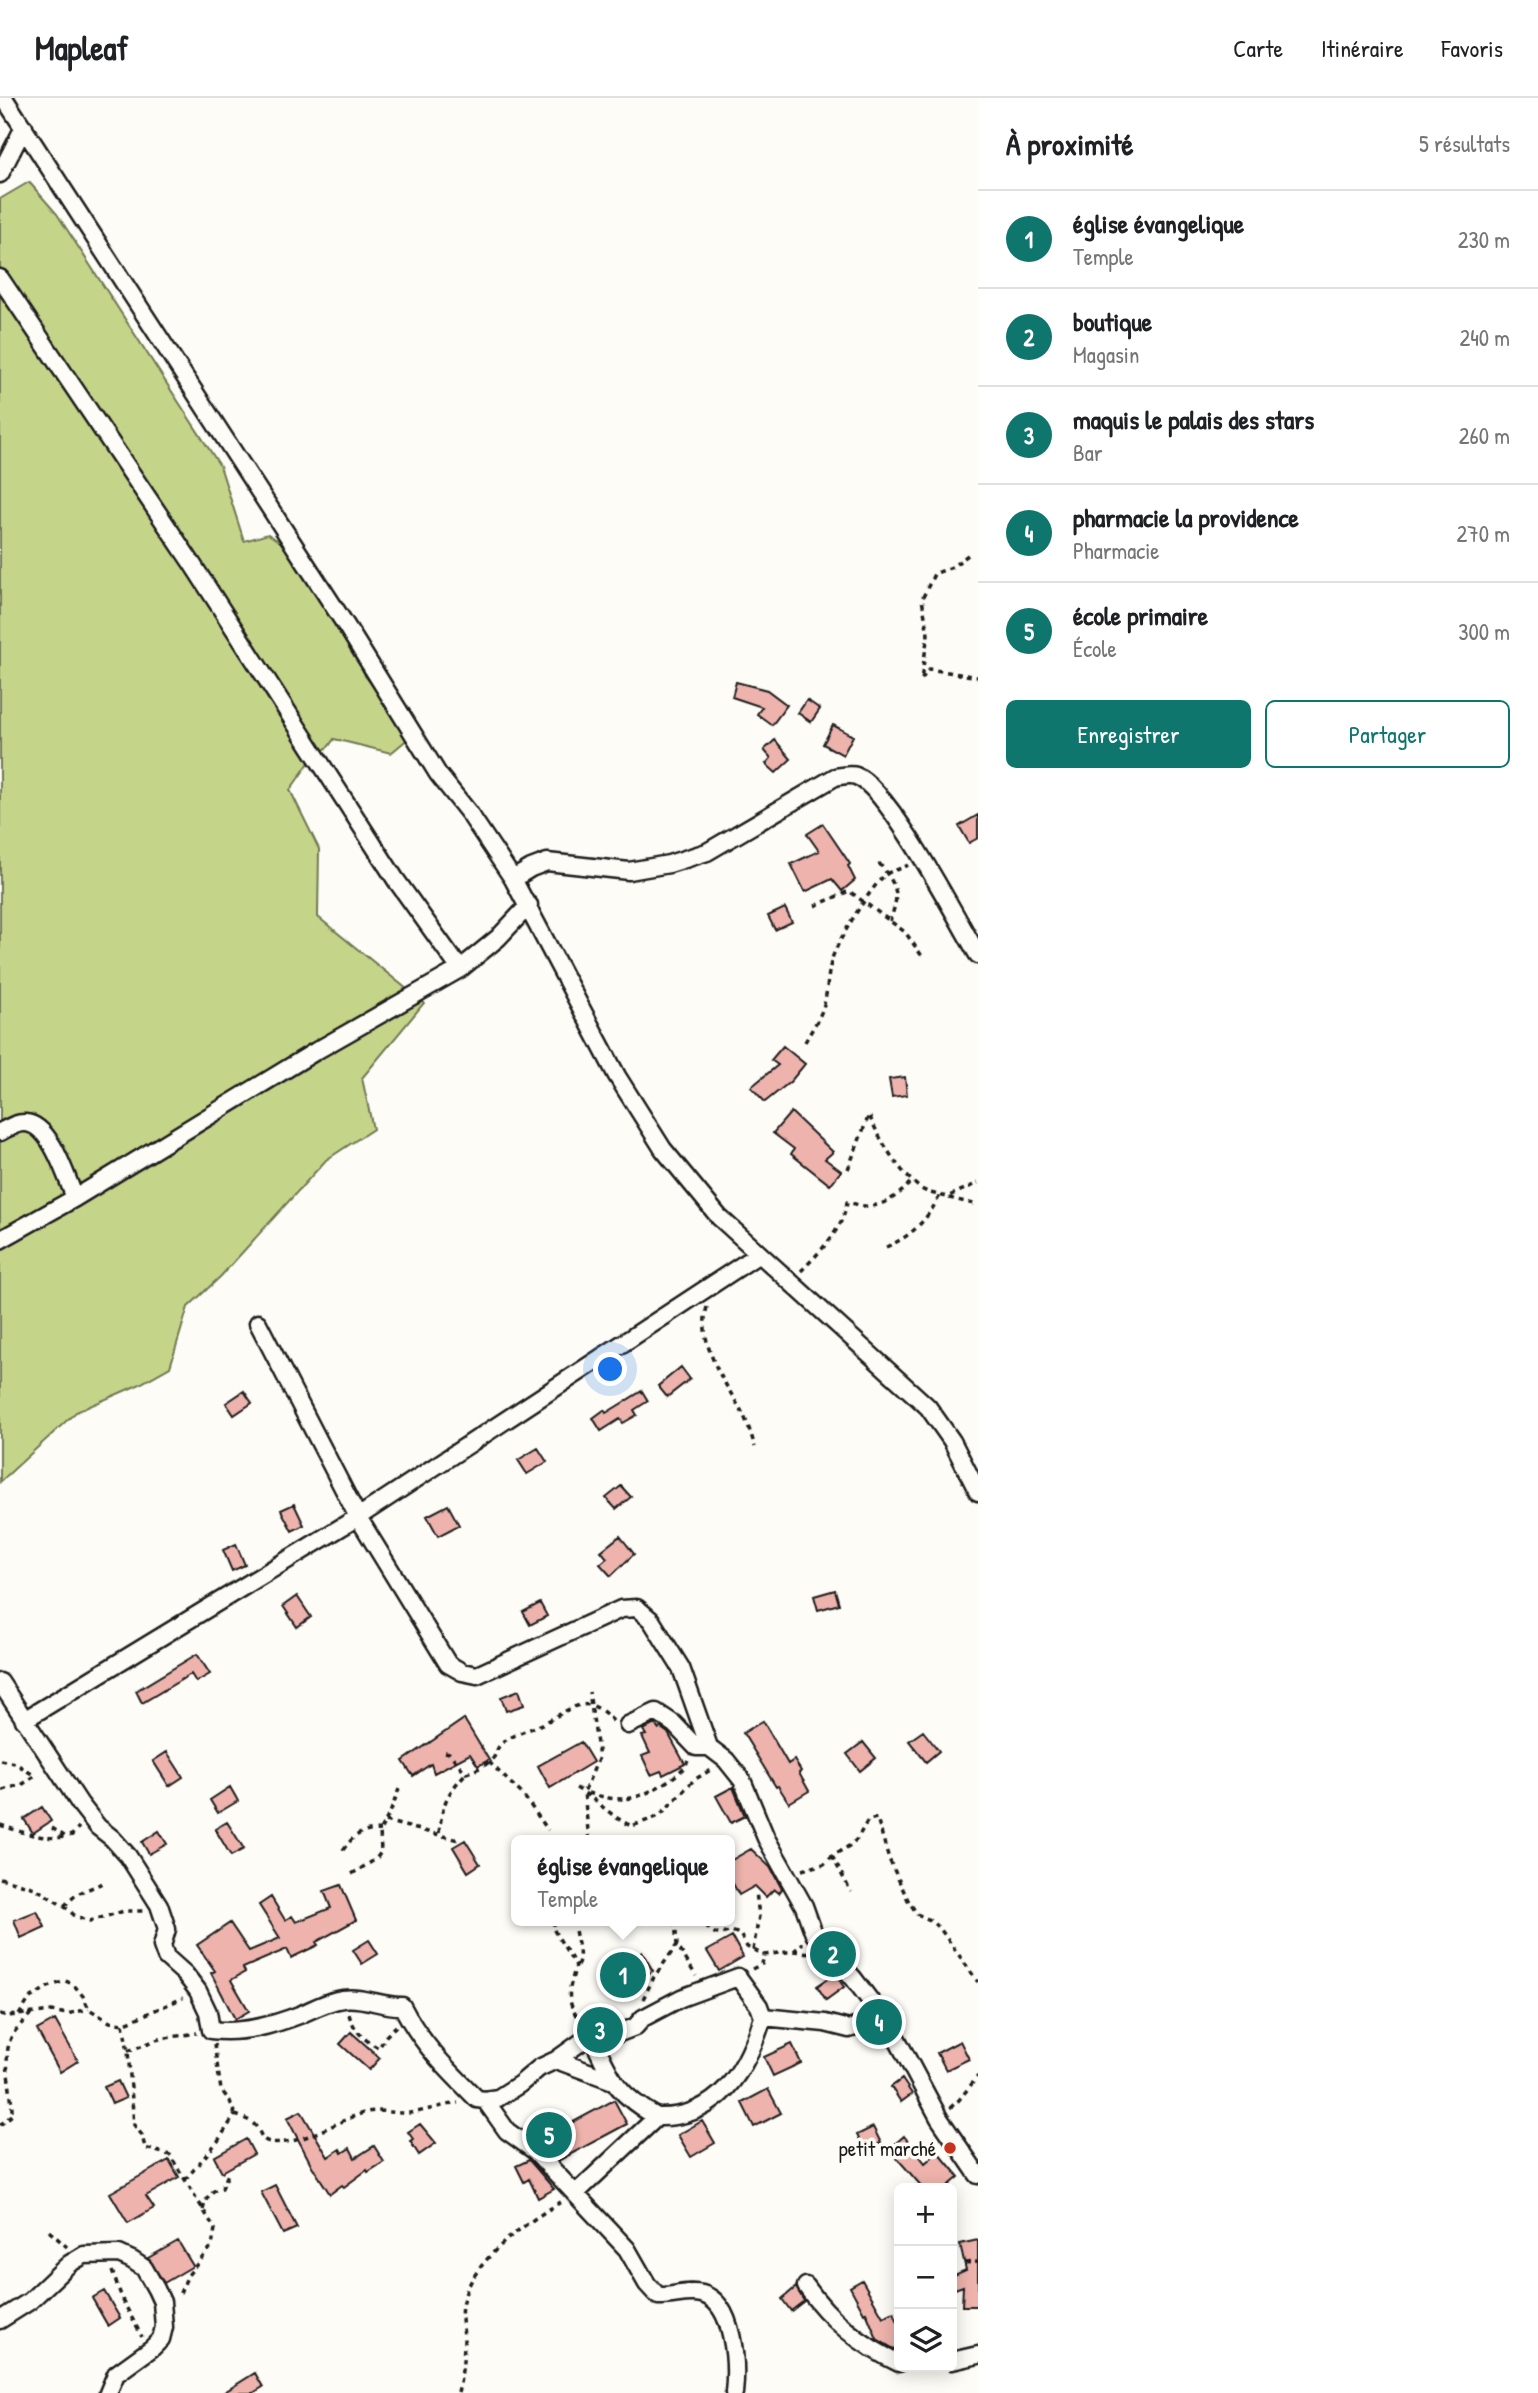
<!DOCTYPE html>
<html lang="fr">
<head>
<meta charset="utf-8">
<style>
	:root { --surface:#fff; --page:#f2f2f2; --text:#202124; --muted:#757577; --line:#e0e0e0; --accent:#0f766e }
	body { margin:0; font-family:"Patrick Hand",sans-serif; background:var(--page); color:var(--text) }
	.controls { position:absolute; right:21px; bottom:21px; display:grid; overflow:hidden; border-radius:10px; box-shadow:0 4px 18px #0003 }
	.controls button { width:63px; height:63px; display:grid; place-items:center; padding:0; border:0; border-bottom:2px solid var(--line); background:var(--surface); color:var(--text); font:35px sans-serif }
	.you { position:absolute; left:611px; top:1272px; width:24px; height:24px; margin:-18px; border:5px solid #fff; border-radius:50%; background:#1a73e8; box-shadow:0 0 0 10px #1a73e833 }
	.badge { display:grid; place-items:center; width:46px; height:46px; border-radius:50%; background:var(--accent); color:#fff; font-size:23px; font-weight:700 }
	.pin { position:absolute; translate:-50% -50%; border:4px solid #fff; box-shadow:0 2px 7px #0006 }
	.popup { position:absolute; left:511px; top:1737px; width:224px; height:91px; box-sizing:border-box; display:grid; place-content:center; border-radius:10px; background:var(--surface); filter:drop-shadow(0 2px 5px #0005); font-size:23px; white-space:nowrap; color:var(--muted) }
	.popup b { font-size:26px; color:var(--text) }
	.popup::after { content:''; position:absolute; left:50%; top:100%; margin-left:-14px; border:14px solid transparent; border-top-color:var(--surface) }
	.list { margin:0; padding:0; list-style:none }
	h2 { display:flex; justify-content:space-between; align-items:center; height:91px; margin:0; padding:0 28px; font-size:30px }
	h2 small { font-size:23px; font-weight:400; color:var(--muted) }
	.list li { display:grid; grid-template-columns:46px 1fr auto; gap:21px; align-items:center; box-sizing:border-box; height:98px; padding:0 28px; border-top:2px solid var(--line) }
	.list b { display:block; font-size:26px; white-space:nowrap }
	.list p { margin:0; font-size:23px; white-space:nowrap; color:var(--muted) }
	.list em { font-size:23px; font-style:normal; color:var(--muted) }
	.actions { display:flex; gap:14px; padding:21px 28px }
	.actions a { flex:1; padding:16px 0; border:2px solid var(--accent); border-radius:10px; text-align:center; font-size:24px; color:var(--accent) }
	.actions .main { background:var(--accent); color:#fff }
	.icon { flex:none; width:38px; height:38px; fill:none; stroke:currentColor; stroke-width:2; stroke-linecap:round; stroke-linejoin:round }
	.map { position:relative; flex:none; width:978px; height:2295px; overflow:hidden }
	header { display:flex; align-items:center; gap:42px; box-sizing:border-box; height:98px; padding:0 35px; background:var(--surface); border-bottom:2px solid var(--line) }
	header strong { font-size:33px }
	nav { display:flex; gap:38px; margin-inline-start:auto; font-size:24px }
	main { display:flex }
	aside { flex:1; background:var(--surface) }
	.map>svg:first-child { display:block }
	.green { fill:#c4d58a; stroke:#707853; stroke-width:2 }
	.building { fill:#eeb3ac; stroke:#1c1c1c; stroke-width:2 }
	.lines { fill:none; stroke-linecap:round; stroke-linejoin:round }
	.street-casing { stroke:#1c1c1c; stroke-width:21 }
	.path { stroke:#1c1c1c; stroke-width:3.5; stroke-dasharray:5 5; stroke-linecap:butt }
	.street { stroke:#fdfcf7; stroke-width:16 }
	.poi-dot { fill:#c8321e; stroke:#fdfcf7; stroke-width:2.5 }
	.labels { text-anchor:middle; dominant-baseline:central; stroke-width:7; stroke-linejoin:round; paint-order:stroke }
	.poi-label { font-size:21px; fill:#1c1c1c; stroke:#fdfcf7; text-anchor:end }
</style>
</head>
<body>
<header>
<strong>Mapleaf</strong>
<nav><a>Carte</a><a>Itinéraire</a><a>Favoris</a></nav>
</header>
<main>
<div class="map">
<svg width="978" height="2295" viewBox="0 0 978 2295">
	<rect width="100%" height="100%" fill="#fdfcf7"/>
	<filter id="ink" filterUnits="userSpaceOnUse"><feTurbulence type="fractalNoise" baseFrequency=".0143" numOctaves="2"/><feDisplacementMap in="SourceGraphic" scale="14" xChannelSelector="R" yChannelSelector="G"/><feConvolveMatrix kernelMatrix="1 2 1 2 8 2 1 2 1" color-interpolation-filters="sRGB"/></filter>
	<g filter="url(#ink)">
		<path class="green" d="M29 84 57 116 220 368 244 443 268 436 294 453 351 541 365 578 393 612 410 639 391 655 334 641 329 648 311 662 290 692 319 751 318 819 424 905 362 980 373 1031 326 1062 221 1178 188 1209 170 1269 138 1287 76 1314 0 1384V101Z"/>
		<path class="building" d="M736 584 767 592 787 607 772 627 757 616 762 609 732 599Z
			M807 602 820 611 811 624 798 615Z
			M833 627 853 638 843 657 823 646Z
			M775 642 791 661 776 675 766 666 771 660 764 652Z
			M978 717V740L969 745 959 728Z
			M823 726 850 766 848 768 855 782 842 793 832 781 805 794 791 766 819 753 807 736Z
			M785 810 792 824 775 832 768 818Z
			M783 948 805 966 791 983 765 1004 751 989 778 967 771 962Z
			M905 979 907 997 892 999 889 981Z
			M791 1014 833 1054 825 1061 841 1073 830 1087 791 1056 794 1051 773 1035Z
			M681 1269 690 1281 667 1299 658 1288Z
			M244 1293 252 1305 234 1317 226 1305Z
			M642 1293 648 1303 634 1312 637 1317 623 1325 620 1321 601 1333 593 1320 604 1312 606 1315Z
			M538 1350 547 1364 527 1376 518 1362Z
			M621 1388 631 1399 616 1411 606 1400Z
			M294 1406 304 1427 292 1433 281 1412Z
			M448 1407 459 1427 438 1438 427 1418Z
			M620 1438 634 1456 611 1478 600 1466 607 1460 601 1453Z
			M236 1446 245 1467 232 1473 223 1452Z
			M835 1492 839 1506 818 1512 814 1498Z
			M297 1498 311 1519 297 1529 283 1508Z
			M540 1505 547 1518 530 1527 523 1514Z
			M197 1556 210 1576 196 1584 191 1576 142 1605 136 1593Z
			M519 1592 524 1607 506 1613 501 1599Z
			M464 1621 489 1662 478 1668 470 1656 434 1675 431 1666 413 1678 403 1663Z
			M763 1623 788 1666 794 1662 801 1673 799 1675 809 1693 789 1705 778 1688 776 1689 743 1635Z
			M655 1626 658 1631 661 1630 668 1635 685 1666 663 1677 661 1673 651 1677 642 1658 650 1655 642 1638 646 1637 643 1632Z
			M923 1633 939 1653 926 1664 909 1643Z
			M581 1644 593 1664 550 1690 538 1668Z
			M863 1644 876 1660 860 1673 847 1656Z
			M167 1654 183 1679 169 1688 153 1663Z
			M230 1689 238 1703 218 1715 210 1702Z
			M733 1689 745 1718 731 1725 716 1698Z
			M42 1709 51 1723 33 1735 24 1721Z
			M227 1724 244 1751 231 1758 215 1731Z
			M159 1733 167 1746 149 1756 142 1744Z
			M465 1742 480 1766 468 1774 453 1749Z
			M751 1751 770 1769 782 1791 779 1795 774 1791 766 1799 755 1788 739 1797 730 1780V1763Z
			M341 1787 356 1822 316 1844 318 1847 291 1860 287 1851 243 1870 245 1874 231 1882 249 1913 235 1921 211 1875 215 1873 197 1847 230 1825 249 1853 280 1840 259 1807 271 1799 285 1822 292 1818 296 1824 331 1810 324 1793Z
			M37 1813 45 1829 21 1840 14 1822Z
			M732 1839 743 1859 719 1873 707 1853Z
			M369 1842 378 1856 362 1866 353 1852Z
			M642 1854 653 1873 639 1881 628 1862Z
			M835 1876 844 1889 826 1902 817 1888Z
			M55 1922 78 1963 60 1974 37 1932Z
			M351 1934 380 1960 369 1972 340 1946Z
			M960 1943 969 1961 946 1972 937 1955Z
			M792 1946 801 1965 773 1978 764 1959Z
			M902 1981 912 1996 901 2004 891 1989Z
			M118 1983 126 2000 112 2006 104 1989Z
			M768 1991 781 2015 754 2029 742 2005Z
			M614 2002 627 2026 558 2063 549 2052 552 2050 549 2037Z
			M301 2013 328 2059 340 2051 342 2055 350 2050 355 2060 374 2048 384 2064 368 2074 367 2072 344 2089 342 2087 330 2096 312 2068 287 2020Z
			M702 2023 715 2045 691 2059 678 2037Z
			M420 2026 436 2045 419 2057 410 2043 413 2041 408 2034Z
			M873 2029 881 2045 865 2053 857 2037Z
			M904 2038 925 2065 938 2054 959 2079 946 2090H923L889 2051Z
			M246 2041 254 2056 222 2074 214 2059Z
			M169 2062 179 2079 146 2098 154 2110 128 2125 110 2095Z
			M529 2062 554 2091 538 2100 529 2081 524 2084 516 2068Z
			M275 2087 297 2130 283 2136 261 2094Z
			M978 2142V2208H962L963 2188 955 2191 952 2178 966 2172 960 2146Z
			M178 2143 193 2168 164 2185 148 2160Z
			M862 2182 883 2219 894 2214 899 2227V2249L894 2251 877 2241 866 2214 864 2215 850 2189Z
			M796 2189 804 2203 791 2213 782 2201Z
			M104 2193 120 2220 108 2228 92 2200Z
			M255 2275 263 2289 253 2295H223Z"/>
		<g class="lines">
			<g class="street-casing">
				<path id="street" d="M4 0 347 529 438 676 469 715 513 781 531 770 547 764 629 773 669 766 707 754 835 679C841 678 851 676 856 678 888 689 958 823 978 857
					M0 76 24 29
					M0 180 191 464 396 782 460 871
					M513 781 617 978 663 1051 719 1119 928 1309 952 1343 978 1394
					M0 1034C8 1030 17 1024 26 1025 51 1027 66 1079 75 1100
					M0 1142 75 1100 316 953 460 871 498 840 529 807
					M258 1225 358 1419 448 1566 462 1574 477 1577 621 1511 637 1510 651 1522 681 1570 709 1649 726 1662 742 1682 766 1740 804 1808 814 1836 854 1881 891 1930 939 2020 978 2077
					M0 1584 80 1706 98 1729 112 1740 128 1758 159 1807 167 1831 162 1848 166 1859 185 1876 198 1893 208 1914 211 1932C243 1936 273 1927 302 1916 315 1910 328 1903 343 1901 363 1898 383 1909 402 1908 422 1947 447 1971 477 2001L485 2002 498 2000 520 1986 539 1970 556 1962 591 1937H614L635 1929 643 1920 681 1900 738 1879 759 1908 763 1919C747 1972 718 2021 657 2019
					M24 1622 358 1419 759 1156
					M628 1627 656 1614 674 1626 696 1649H709
					M763 1919 825 1925 849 1931 864 1926 878 1914
					M556 1962 613 1983
					M485 2002 507 2033 535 2053 627 2151 647 2186 658 2198C673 2199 687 2192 702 2196 735 2205 737 2268 734 2295
					M576 2095 657 2019C614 1995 611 1979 591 1937
					M806 2188C829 2221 862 2248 899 2265
					M0 2222 30 2203 69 2166 84 2157 119 2156 132 2162 144 2170 156 2191 162 2204 164 2229 161 2241 152 2250 116 2276 108 2295
					M952 2263 978 2257"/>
			</g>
			<path class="path" d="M968 457 952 469 934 476 922 501 928 536 921 582 929 571 978 579
				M879 765C898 790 900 794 890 823
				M815 808 849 793 905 834 922 858
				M805 944C811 933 819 921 823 910 828 894 827 877 832 861 836 845 871 789 884 778 890 772 900 772 908 767
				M848 1071 869 1017C880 1042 898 1073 920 1090 927 1095 939 1097 947 1099L978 1085
				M949 1100 978 1107
				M886 1149C911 1139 928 1121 940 1097
				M801 1173C819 1155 844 1130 847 1104 853 1105 862 1109 869 1108 885 1108 904 1094 912 1082
				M707 1209C697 1245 723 1282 741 1312 747 1323 751 1336 755 1349
				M445 1654 449 1655 466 1675C476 1672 487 1668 494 1659 497 1654 497 1649 502 1645 514 1636 529 1632 542 1626 571 1612 585 1592 613 1623
				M0 1662 15 1665 35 1678 23 1686 0 1693
				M489 1664 523 1697 548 1732
				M576 1690C597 1701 610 1719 632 1728L659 1718 694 1682 712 1671
				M588 1695C620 1704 634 1704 663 1686 674 1679 682 1674 688 1663
				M385 1723 459 1742
				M0 1727C23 1734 41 1742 66 1739
				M52 1730 66 1739 72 1737 79 1729
				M439 1735C443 1705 445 1698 466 1675
				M589 1742 584 1694 599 1659 589 1594
				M343 1752C355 1736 360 1733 380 1732
				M832 1758 851 1794
				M802 1772 824 1766 832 1758 849 1748 857 1741 868 1722 877 1720 889 1761 908 1802 917 1816 930 1822 941 1832 978 1884
				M352 1776 376 1761 381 1754 380 1732 390 1715 399 1691
				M0 1780 35 1790 68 1811 75 1818 90 1823 124 1813H146
				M64 1808 77 1796 105 1784
				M555 1823 552 1829 576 1868C568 1894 565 1902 581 1925
				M575 1823C573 1839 584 1852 577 1868
				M675 1823 677 1847 696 1878
				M698 1823 703 1824C713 1836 716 1839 731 1833L740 1836 747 1849 764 1857
				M753 1852 759 1818 756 1794
				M794 1853 810 1855
				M752 1871 762 1866 764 1857 794 1853 803 1845
				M643 1901 654 1879 677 1847
				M0 1916 8 1918 52 1913 67 1916 89 1911
				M349 1916C353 1932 365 1943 379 1950L386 1938 396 1928
				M19 1917 30 1900 48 1889 65 1883 73 1886 83 1898 89 1911 110 1924 123 1926 183 1900
				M123 1926 128 1953 134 2027 142 2037 145 2050 170 2057 215 2131 212 2148 188 2177 178 2199
				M214 1946 221 1992 230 2003 235 2017
				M128 1953 159 1941 197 1935
				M950 2010 959 2002 978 1978
				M235 2017C242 2019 253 2023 257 2030 262 2037 261 2043 271 2044 300 2049 339 2021 367 2014 381 2011 396 2016 410 2015 426 2013 442 2007 458 2005
				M0 2027 12 2017C13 1992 0 1957 13 1936 18 1928 26 1922 31 1915
				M185 2082 218 2043 235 2017
				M203 2112C206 2100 210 2092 222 2090L228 2076
				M49 2133 67 2149
				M965 2165 978 2164
				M112 2173 123 2203 142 2239
				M458 2295C462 2278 464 2258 464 2241 464 2230 460 2218 462 2208 470 2163 524 2126 561 2104"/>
			<use href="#street" class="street"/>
		</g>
	</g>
	<circle class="poi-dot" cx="950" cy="2050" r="7"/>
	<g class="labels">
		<g class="poi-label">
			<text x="936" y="2050">petit marché</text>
		</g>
	</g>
</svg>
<div class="controls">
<button>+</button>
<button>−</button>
<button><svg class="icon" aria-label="layers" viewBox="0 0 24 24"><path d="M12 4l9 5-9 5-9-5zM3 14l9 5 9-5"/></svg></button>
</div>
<div class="you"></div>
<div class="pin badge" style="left:623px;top:1877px">1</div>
<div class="popup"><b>église évangelique</b>Temple</div>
<div class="pin badge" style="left:833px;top:1856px">2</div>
<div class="pin badge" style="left:600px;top:1932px">3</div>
<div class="pin badge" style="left:879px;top:1924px">4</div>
<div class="pin badge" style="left:549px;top:2037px">5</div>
</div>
<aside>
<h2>À proximité<small>5 résultats</small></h2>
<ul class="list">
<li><span class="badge">1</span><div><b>église évangelique</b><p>Temple</p></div><em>230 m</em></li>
<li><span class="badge">2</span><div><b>boutique</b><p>Magasin</p></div><em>240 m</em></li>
<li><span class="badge">3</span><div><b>maquis le palais des stars</b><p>Bar</p></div><em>260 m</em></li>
<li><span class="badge">4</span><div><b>pharmacie la providence</b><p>Pharmacie</p></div><em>270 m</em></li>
<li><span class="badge">5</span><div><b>école primaire</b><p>École</p></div><em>300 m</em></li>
</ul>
<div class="actions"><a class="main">Enregistrer</a><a>Partager</a></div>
</aside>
</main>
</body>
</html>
